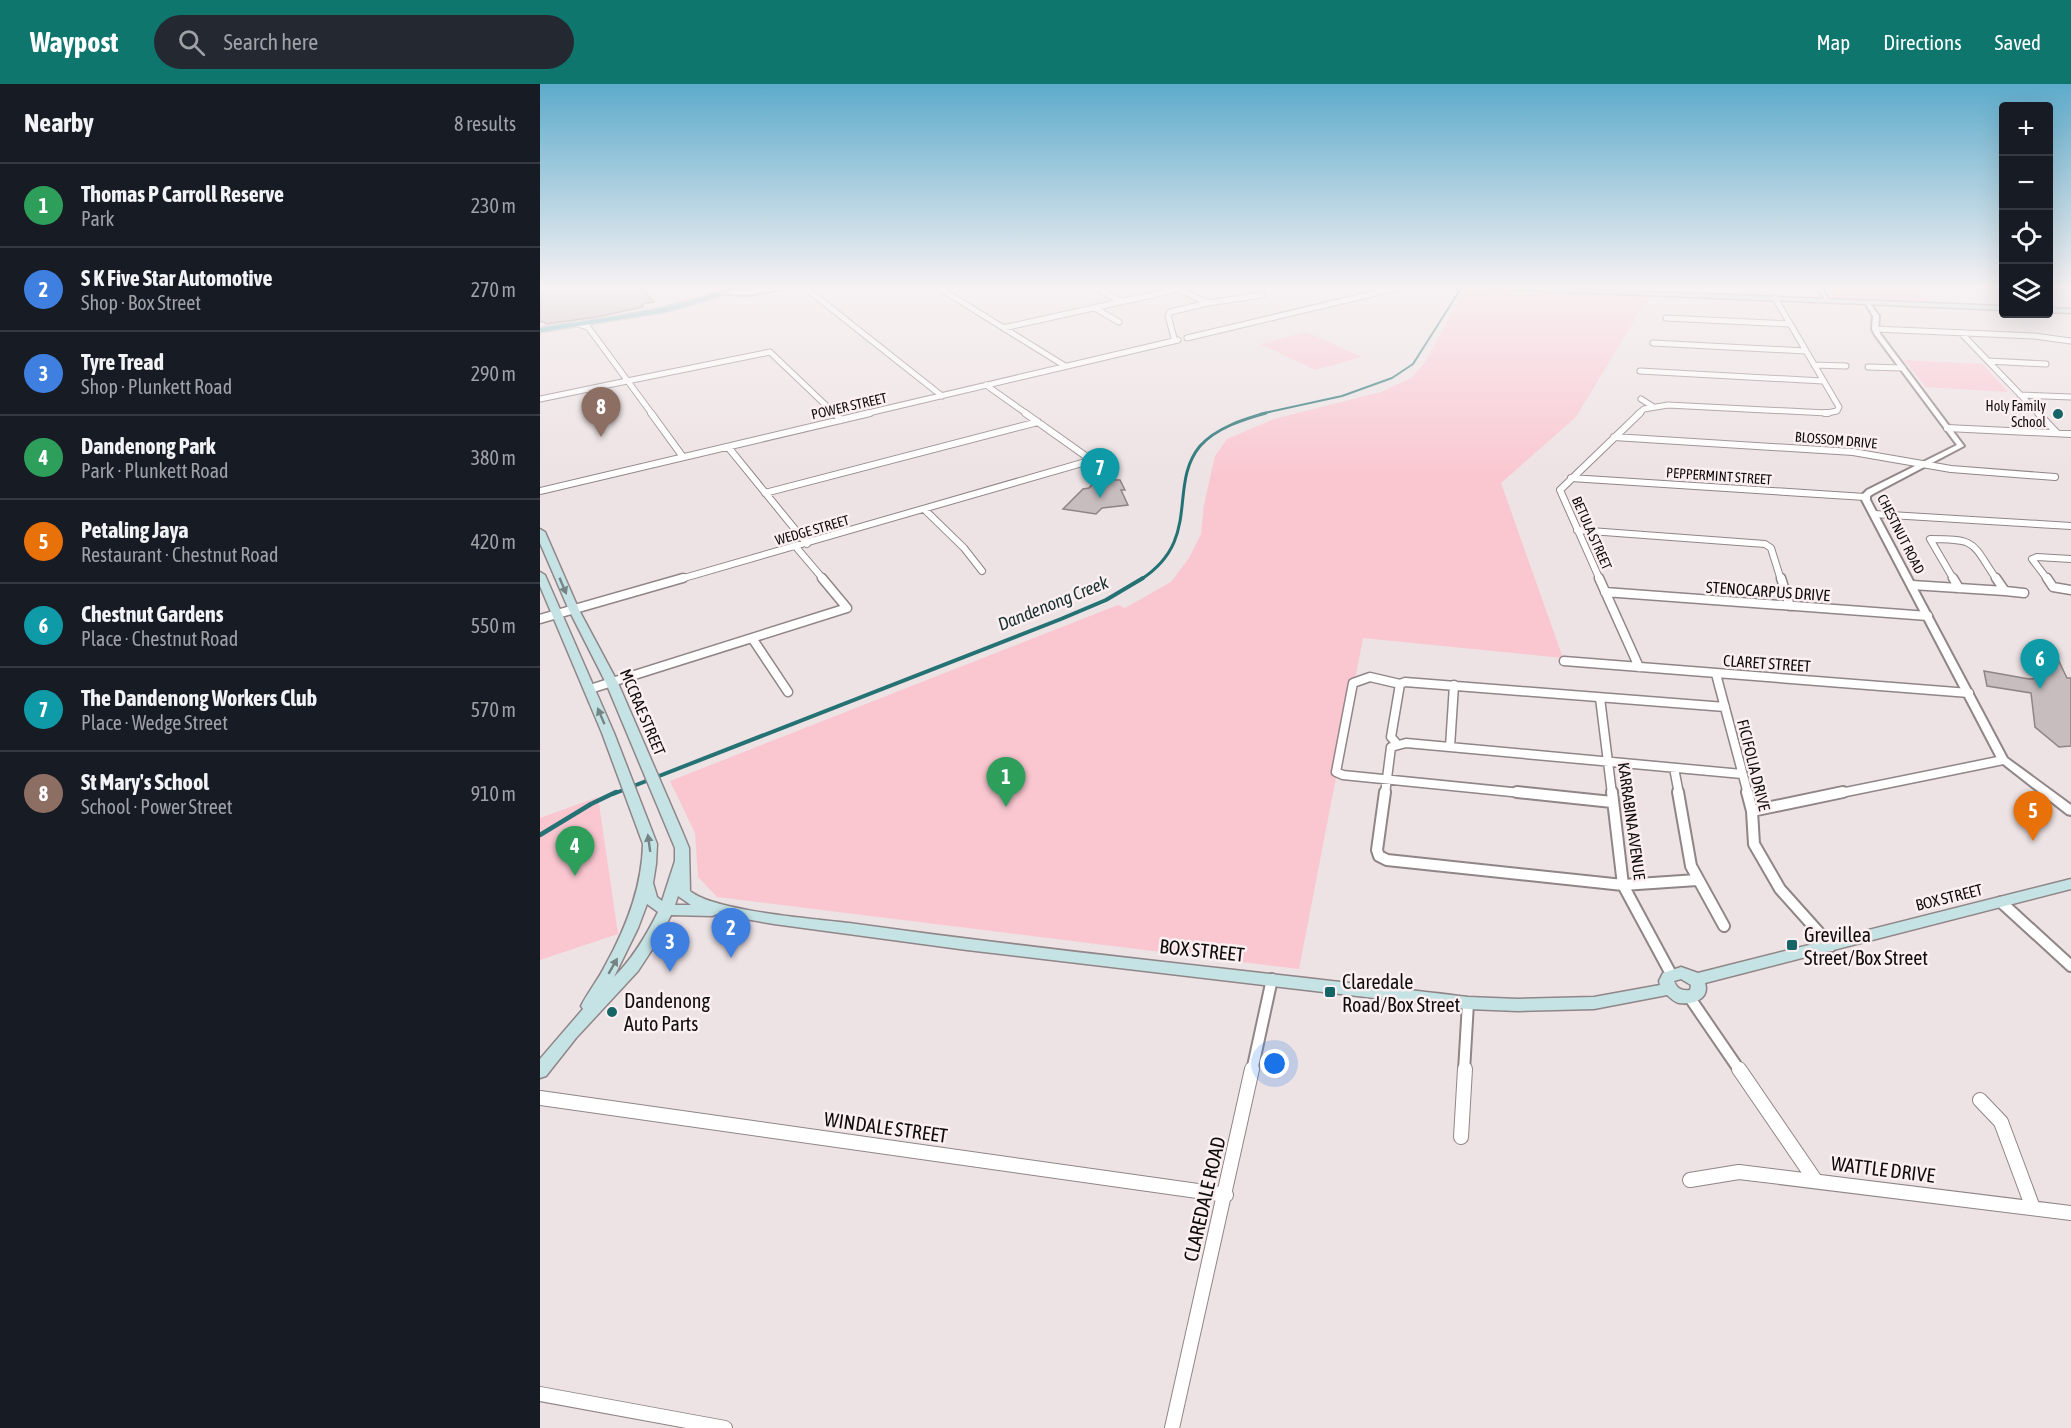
<!DOCTYPE html>
<html lang="en">
<head>
<meta charset="utf-8">
<style>
	:root { --surface:#171b24; --page:#242831; --text:#f1f3f6; --muted:#9ea1a6; --line:#363941; --accent:#0f766e }
	body { margin:0; font-family:"Asap Condensed",sans-serif; background:var(--page); color:var(--text) }
	.controls { position:absolute; right:18px; top:18px; display:grid; overflow:hidden; border-radius:6px; box-shadow:0 6px 24px #0002 }
	.controls button { width:54px; height:54px; display:grid; place-items:center; padding:0; border:0; border-bottom:2px solid var(--line); background:var(--surface); color:var(--text); font:30px sans-serif }
	.you { position:absolute; left:735px; top:980px; width:21px; height:21px; margin:-15px; border:4px solid #fff; border-radius:50%; background:#1a73e8; box-shadow:0 0 0 9px #1a73e833 }
	.badge { display:grid; place-items:center; width:39px; height:39px; border-radius:50%; background:var(--accent); color:#fff; font-size:20px; font-weight:700 }
	.pin { position:absolute; translate:-50% -50px; filter:drop-shadow(0 2px 3px #0008) }
	.pin::after { content:''; position:absolute; top:32px; width:21px; height:18px; background:inherit; clip-path:polygon(0 0,100% 0,50% 100%) }
	.list { margin:0; padding:0; list-style:none }
	h2 { display:flex; justify-content:space-between; align-items:center; height:78px; margin:0; padding:0 24px; font-size:26px }
	h2 small { font-size:20px; font-weight:400; color:var(--muted) }
	.list li { display:grid; grid-template-columns:39px 1fr auto; gap:18px; align-items:center; box-sizing:border-box; height:84px; padding:0 24px; border-top:2px solid var(--line) }
	.list b { display:block; font-size:22px; white-space:nowrap }
	.list p { margin:0; font-size:20px; white-space:nowrap; color:var(--muted) }
	.list em { font-size:20px; font-style:normal; color:var(--muted) }
	.icon { flex:none; width:33px; height:33px; fill:none; stroke:currentColor; stroke-width:2; stroke-linecap:round; stroke-linejoin:round }
	.map { position:relative; flex:none; width:1531px; height:1344px; overflow:hidden }
	header { display:flex; align-items:center; gap:36px; box-sizing:border-box; height:84px; padding:0 30px; background:var(--accent); color:#fff }
	header strong { font-size:28px }
	nav { display:flex; gap:33px; margin-inline-start:auto; font-size:21px }
	.search { width:420px; height:54px; background:var(--page); display:flex; align-items:center; gap:15px; box-sizing:border-box; padding:0 21px; border-radius:33px; color:var(--muted); font-size:22px }
	main { display:flex }
	aside { flex:1; background:var(--surface) }
	.map>svg:first-child { display:block }
	.green { fill:#fac7d1 }
	.lines { fill:none; stroke-linecap:round; stroke-linejoin:round }
	.stream-far3 { stroke:#247274; stroke-width:2 }
	.stream-far2 { stroke:#247274; stroke-width:3 }
	.stream-far1 { stroke:#247274; stroke-width:4 }
	.stream { stroke:#247274; stroke-width:4.5 }
	.building { fill:#c7bcbe; stroke:#8f8587; stroke-width:1.5 }
	.minor-far4-casing { stroke:#908587; stroke-width:7 }
	.minor-far3-casing { stroke:#908587; stroke-width:8 }
	.minor-far2-casing { stroke:#908587; stroke-width:11 }
	.minor-far1-casing { stroke:#908587; stroke-width:14 }
	.minor-casing { stroke:#908587; stroke-width:16 }
	.tertiary-casing { stroke:#908587; stroke-width:4 }
	.secondary-casing { stroke:#908587; stroke-width:3 }
	.trunk-casing { stroke:#c1c0c0; stroke-width:3 }
	.minor-far4 { stroke:#fff; stroke-width:5 }
	.minor-far3 { stroke:#fff; stroke-width:6 }
	.minor-far2 { stroke:#fff; stroke-width:8 }
	.minor-far1 { stroke:#fff; stroke-width:10 }
	.minor { stroke:#fff; stroke-width:14 }
	.tertiary { fill:#fff; fill-rule:evenodd }
	.secondary { fill:#c5e3e4; fill-rule:evenodd }
	.trunk { fill:#64b4b7; fill-rule:evenodd }
	.oneway { fill:#748384 }
	.poi-dot { fill:#156466; stroke:#fbeff1; stroke-width:2 }
	.labels { text-anchor:middle; dominant-baseline:central; stroke-width:5; stroke-linejoin:round; paint-order:stroke }
	.far-street-label { font-size:14px; fill:#100d0e; stroke:#fbeff1 }
	.far-poi-label { font-size:14px; fill:#100d0e; stroke:#fbeff1; text-anchor:end }
	.street-label { font-size:16px; fill:#100d0e; stroke:#fbeff1 }
	.water-label { font-size:18px; font-style:italic; fill:#183131; stroke:#fbeff1 }
	.near-poi-label { font-size:20px; fill:#100d0e; stroke:#fbeff1; text-anchor:start }
	.near-street-label { font-size:20px; fill:#100d0e; stroke:#fbeff1 }
</style>
</head>
<body>
<header>
<strong>Waypost</strong>
<div class="search"><svg class="icon" aria-label="search" viewBox="0 0 24 24"><circle cx="10" cy="10" r="6"/><path d="M15 15l6 6"/></svg>Search here</div>
<nav><a>Map</a><a>Directions</a><a>Saved</a></nav>
</header>
<main>
<aside>
<h2>Nearby<small>8 results</small></h2>
<ul class="list">
<li><span class="badge" style="background:#2e9e5b">1</span><div><b>Thomas P Carroll Reserve</b><p>Park</p></div><em>230 m</em></li>
<li><span class="badge" style="background:#3f7fe0">2</span><div><b>S K Five Star Automotive</b><p>Shop · Box Street</p></div><em>270 m</em></li>
<li><span class="badge" style="background:#3f7fe0">3</span><div><b>Tyre Tread</b><p>Shop · Plunkett Road</p></div><em>290 m</em></li>
<li><span class="badge" style="background:#2e9e5b">4</span><div><b>Dandenong Park</b><p>Park · Plunkett Road</p></div><em>380 m</em></li>
<li><span class="badge" style="background:#e8710a">5</span><div><b>Petaling Jaya</b><p>Restaurant · Chestnut Road</p></div><em>420 m</em></li>
<li><span class="badge" style="background:#0f9aa8">6</span><div><b>Chestnut Gardens</b><p>Place · Chestnut Road</p></div><em>550 m</em></li>
<li><span class="badge" style="background:#0f9aa8">7</span><div><b>The Dandenong Workers Club</b><p>Place · Wedge Street</p></div><em>570 m</em></li>
<li><span class="badge" style="background:#8d6e63">8</span><div><b>St Mary's School</b><p>School · Power Street</p></div><em>910 m</em></li>
</ul>
</aside>
<div class="map">
<svg width="1531" height="1344" viewBox="0 0 1531 1344">
	<rect width="100%" height="100%" fill="#ede2e4"/>
	<path class="green" d="M1285 202H1374L1387 218 1294 214Z
		M926 204 1109 212 1036 333 961 399 1023 574 823 554 759 885 177 813 158 793 155 749 130 697 578 521 585 524 631 498 649 474 661 450 664 421 675 372 687 355 734 335 841 308 871 294 884 280Z
		M766 248 822 273 775 286 720 260Z
		M1364 276 1443 280 1468 308 1386 303Z
		M58 713 78 850 0 876V734Z"/>
	<g class="lines">
		<path class="stream-far3" d="M720 330 802 312 852 294 873 280 920 206V202"/>
		<path class="stream-far2" d="M600 496C663 456 627 402 660 362 676 344 704 335 726 329"/>
		<path class="stream-far1" d="M73 710 521 535 566 516 603 494"/>
		<path class="stream" d="M0 751 51 720 76 708"/>
	</g>
	<path class="building" d="M0 202H100L114 218 102 220 103 223 57 233 6 240 4 238H0Z
		M556 396H580L585 406H581L588 421 562 424 556 430 523 425 543 405 549 404Z
		M1489 566 1515 569 1527 594H1531V662L1519 663 1495 643 1491 609 1447 602 1444 587 1489 595 1503 594Z"/>
	<g class="lines">
		<g class="minor-far4-casing">
			<path id="minor-far4" d="M263 202 402 312
				M396 202 525 282
				M1508 204 1519 205
				M563 208 581 217
				M668 219 722 211
				M553 223 579 238
				M1126 234 1250 240
				M38 240 48 243 112 330
				M463 244 653 202
				M1335 245 1494 252 1531 257
				M1421 249 1499 330
				M634 254 628 232 630 228 668 219 638 205
				M647 254 865 202
				M1113 259 1266 267
				M1448 277 1506 280
				M1274 281 1306 282
				M1328 283 1363 284
				M1100 287 1283 297
				M87 297 230 268 295 330
				M446 301 487 330
				M1480 311 1531 313
				M0 315 87 297
				M1101 315 1112 322
				M324 330 638 256
				M1098 330 1104 325 1128 321 1287 329 1297 327 1299 323 1235 214"/>
		</g>
		<g class="minor-far3-casing">
			<path id="minor-far3" d="M111 329 143 373
				M294 329 301 336
				M1285 329H1288
				M1498 329 1517 349
				M1407 344 1531 350
				M1074 353 1313 368 1411 385 1515 393
				M188 363 267 460
				M1031 394 1325 413
				M0 407 330 329
				M225 409 498 338
				M385 426 424 464 442 487
				M1334 430 1531 442
				M1037 446 1225 460 1231 464 1241 496
				M256 463 284 496
				M137 496 549 377 547 373 485 329
				M1060 496 1020 406 1100 329
				M1414 496 1390 455C1438 455 1431 458 1457 496
				M1508 496 1492 475 1497 473 1531 475"/>
		</g>
		<g class="minor-far2-casing">
			<path id="minor-far2" d="M1059 494 1099 583
				M1241 494 1250 522
				M1413 494 1419 504
				M1507 494 1513 503 1531 506
				M1372 501 1465 507 1456 494
				M1465 507 1484 509
				M1065 508 1388 532
				M0 535 143 494
				M212 554 248 608
				M1024 577 1429 609
				M1176 590 1208 710
				M860 600 830 593 813 599 796 688 803 691 992 710
				M50 605 307 524 282 494
				M1060 614 1072 710
				M857 660 851 653 860 600 865 598 1185 623
				M910 663 914 601
				M1134 684 1139 710
				M845 710 851 663 866 659 1202 690
				M1296 710 1463 676"/>
		</g>
		<g class="minor-far1-casing">
			<path id="minor-far1" d="M845 708 837 766 839 772 847 776 1083 801 1157 796
				M977 708 1072 718
				M1072 708 1083 801 1131 890
				M1138 708 1151 782 1184 842
				M1207 708 1212 727 1214 760 1240 805 1291 862
				M1212 727 1303 708
				M1461 818 1531 882
				M1150 914 1200 987
				M712 987 732 895
				M924 987 928 919"/>
		</g>
		<g class="minor-casing">
			<path id="minor" d="M1199 985 1275 1096
				M0 1014 686 1111
				M1440 1016 1461 1038 1493 1124
				M921 1053 925 985
				M1150 1096 1199 1088 1531 1129
				M0 1310 185 1344
				M632 1344 712 985"/>
		</g>
		<g class="tertiary-casing">
			<path id="tertiary" d="M244 202H254L209 211 182 210 179 208 182 206 209 207Z
				M1276 202H1280L1290 217H1286Z
				M1324 217H1328L1339 232 1338 245 1341 251 1424 362 1333 410 1330 412V416L1467 674 1531 721V731L1527 730 1458 676 1322 416V411L1327 406 1417 361 1335 251 1332 245 1333 232Z"/>
		</g>
		<g class="secondary-casing">
			<path id="secondary" d="M931 202H966L1464 222V226L934 204Z
				M1508 224 1531 225V229L1508 228Z
				M0 445 5 448 39 526 78 599 142 747 149 764 150 807C173 827 275 835 309 839 515 868 722 888 928 913L978 915 1054 913 1120 901 1119 897 1123 889 1141 883 1158 889 1531 795V805L1165 899C1170 915 1153 921 1139 919 1134 918 1131 914 1127 911L1054 925 978 927 928 925 427 866 234 840 177 830 172 832 131 831 119 855 98 887 36 954 6 992 0 994V975L43 925 41 922C48 908 58 896 65 882 86 844 102 804 103 760L62 649 0 502V488L5 491 74 649 117 760 116 780 113 799 117 813 122 817 135 777V764L66 599 29 526 0 459ZM138 812 151 821H135ZM107 820 118 828C106 852 93 874 74 893L98 844ZM1141 895 1151 901 1150 906C1142 907 1137 905 1134 897Z"/>
		</g>
		<g class="trunk-casing">
			<path id="trunk" d="M194 202H203L178 213 126 228 0 248V244C66 233 132 227 194 202Z"/>
		</g>
		<use href="#minor-far4" class="minor-far4"/>
		<use href="#minor-far3" class="minor-far3"/>
		<use href="#minor-far2" class="minor-far2"/>
		<use href="#minor-far1" class="minor-far1"/>
		<use href="#minor" class="minor"/>
		<use href="#tertiary" class="tertiary"/>
		<use href="#secondary" class="secondary"/>
		<use href="#trunk" class="trunk"/>
	</g>
	<defs><path id="oneway-solid" d="M-6-.8H1V-3.2L6.5 0L1 3.2V.8H-6Z" transform="scale(1.5)"/></defs>
	<g class="oneway">
		<use href="#oneway-solid" transform="translate(23 502) rotate(67)"/>
		<use href="#oneway-solid" transform="translate(61 632) rotate(-113)"/>
		<use href="#oneway-solid" transform="translate(109 759) rotate(-98)"/>
		<use href="#oneway-solid" transform="translate(73 882) rotate(-60)"/>
	</g>
	<linearGradient id="sky" x2="0" y2="1"><stop stop-color="#5dabcb"/><stop offset="0.52" stop-color="#f7f2f3"/><stop offset="1" stop-color="#f7f2f3" stop-opacity="0"/></linearGradient>
	<rect width="1531" height="390" fill="url(#sky)"/>
	<g class="poi-dot">
		<circle cx="1518" cy="330" r="6"/>
		<rect x="1246" y="855" width="12" height="12" rx="3"/>
		<rect x="784" y="902" width="12" height="12" rx="3"/>
		<circle cx="72" cy="928" r="6"/>
	</g>
	<g class="labels">
		<g class="far-street-label">
			<text transform="translate(309 322) rotate(-13)">POWER STREET</text>
			<text transform="translate(1296 356) rotate(5)">BLOSSOM DRIVE</text>
			<text transform="translate(1179 392) rotate(4)">PEPPERMINT STREET</text>
			<text transform="translate(272 446) rotate(-16)">WEDGE STREET</text>
			<text transform="translate(1052 449) rotate(66)">BETULA STREET</text>
			<text transform="translate(1361 450) rotate(63)">CHESTNUT ROAD</text>
		</g>
		<g class="far-poi-label">
			<text x="1506" y="322">Holy Family<tspan x="1506" dy="16">School</tspan></text>
		</g>
		<g class="street-label">
			<text transform="translate(1228 507) rotate(4)">STENOCARPUS DRIVE</text>
			<text transform="translate(1227 579) rotate(4)">CLARET STREET</text>
			<text transform="translate(103 628) rotate(67)">MCCRAE STREET</text>
			<text transform="translate(1214 681) rotate(76)">FICIFOLIA DRIVE</text>
			<text transform="translate(1092 737) rotate(82)">KARRABINA AVENUE</text>
			<text transform="translate(1409 813) rotate(-14)">BOX STREET</text>
		</g>
		<g class="water-label">
			<text transform="translate(513 519) rotate(-22)">Dandenong Creek</text>
		</g>
		<g class="near-poi-label">
			<text x="1264" y="850">Grevillea<tspan x="1264" dy="23">Street/Box Street</tspan></text>
			<text x="802" y="897">Claredale<tspan x="802" dy="23">Road/Box Street</tspan></text>
			<text x="84" y="916">Dandenong<tspan x="84" dy="23">Auto Parts</tspan></text>
		</g>
		<g class="near-street-label">
			<text transform="translate(662 866) rotate(6)">BOX STREET</text>
			<text transform="translate(346 1043) rotate(8)">WINDALE STREET</text>
			<text transform="translate(1343 1085) rotate(7)">WATTLE DRIVE</text>
			<text transform="translate(664 1115) rotate(-77)">CLAREDALE ROAD</text>
		</g>
	</g>
</svg>
<div class="controls">
<button>+</button>
<button>−</button>
<button><svg class="icon" aria-label="locate" viewBox="0 0 24 24"><circle cx="12" cy="12" r="6"/><path d="M12 2v4M12 18v4M2 12h4M18 12h4"/></svg></button>
<button><svg class="icon" aria-label="layers" viewBox="0 0 24 24"><path d="M12 4l9 5-9 5-9-5zM3 14l9 5 9-5"/></svg></button>
</div>
<div class="you"></div>
<div class="pin badge" style="left:466px;top:723px;background:#2e9e5b">1</div>
<div class="pin badge" style="left:191px;top:874px;background:#3f7fe0">2</div>
<div class="pin badge" style="left:130px;top:888px;background:#3f7fe0">3</div>
<div class="pin badge" style="left:35px;top:792px;background:#2e9e5b">4</div>
<div class="pin badge" style="left:1493px;top:757px;background:#e8710a">5</div>
<div class="pin badge" style="left:1500px;top:605px;background:#0f9aa8">6</div>
<div class="pin badge" style="left:560px;top:414px;background:#0f9aa8">7</div>
<div class="pin badge" style="left:61px;top:353px;background:#8d6e63">8</div>
</div>
</main>
</body>
</html>
